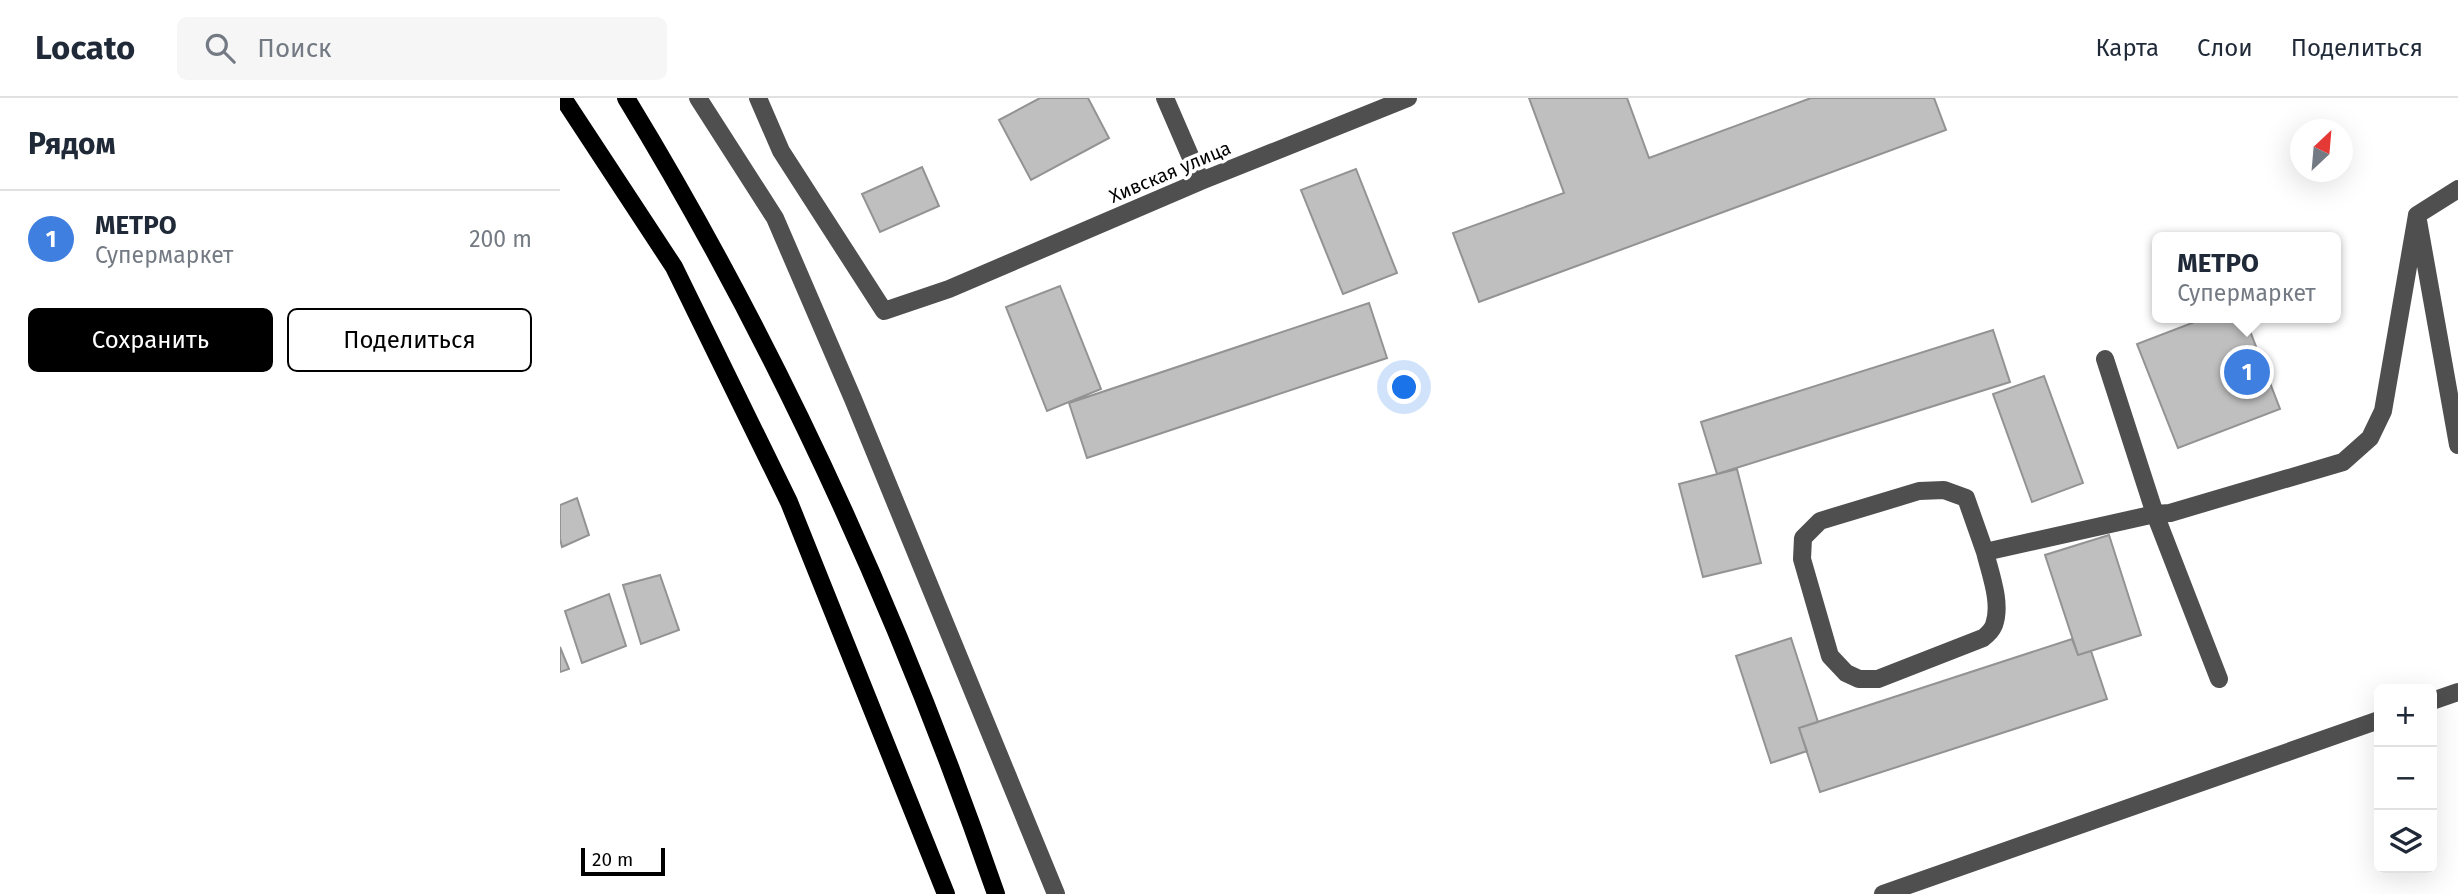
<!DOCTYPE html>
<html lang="ru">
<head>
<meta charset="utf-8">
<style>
	:root { --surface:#fff; --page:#f6f6f7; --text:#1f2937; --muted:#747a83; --line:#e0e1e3; --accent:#000 }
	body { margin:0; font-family:"Fira Sans",sans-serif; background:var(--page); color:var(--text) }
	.controls { position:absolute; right:21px; bottom:21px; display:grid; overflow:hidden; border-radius:10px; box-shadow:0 7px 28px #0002 }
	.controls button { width:63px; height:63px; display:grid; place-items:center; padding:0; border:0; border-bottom:2px solid var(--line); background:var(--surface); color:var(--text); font:35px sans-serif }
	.compass { position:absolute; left:1730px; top:21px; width:63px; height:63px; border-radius:50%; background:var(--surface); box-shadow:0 7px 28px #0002; rotate:26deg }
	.scale { position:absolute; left:21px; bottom:18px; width:84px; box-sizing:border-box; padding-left:7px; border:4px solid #000; border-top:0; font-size:19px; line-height:24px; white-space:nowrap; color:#000; -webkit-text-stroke:5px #fff; paint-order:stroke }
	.you { position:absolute; left:845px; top:290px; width:24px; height:24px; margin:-18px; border:5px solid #fff; border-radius:50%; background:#1a73e8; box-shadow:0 0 0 10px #1a73e833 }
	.badge { display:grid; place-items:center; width:46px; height:46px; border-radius:50%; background:var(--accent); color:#fff; font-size:23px; font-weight:700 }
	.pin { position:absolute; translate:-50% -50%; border:4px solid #fff; box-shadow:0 2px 7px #0006 }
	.popup { position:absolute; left:1592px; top:134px; width:189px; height:91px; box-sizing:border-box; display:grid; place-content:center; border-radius:10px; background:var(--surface); filter:drop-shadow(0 2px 5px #0005); font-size:23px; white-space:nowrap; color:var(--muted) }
	.popup b { font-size:26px; color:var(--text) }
	.popup::after { content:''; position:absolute; left:50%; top:100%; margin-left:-14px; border:14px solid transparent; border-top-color:var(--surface) }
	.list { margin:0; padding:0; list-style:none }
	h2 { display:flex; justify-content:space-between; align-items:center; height:91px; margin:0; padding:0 28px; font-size:30px }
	h2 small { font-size:23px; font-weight:400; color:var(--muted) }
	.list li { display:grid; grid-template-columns:46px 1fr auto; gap:21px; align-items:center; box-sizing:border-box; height:98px; padding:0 28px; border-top:2px solid var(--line) }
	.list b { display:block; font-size:26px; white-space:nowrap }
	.list p { margin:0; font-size:23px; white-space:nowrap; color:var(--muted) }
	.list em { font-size:23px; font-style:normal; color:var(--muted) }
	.actions { display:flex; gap:14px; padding:21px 28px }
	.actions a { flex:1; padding:16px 0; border:2px solid var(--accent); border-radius:10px; text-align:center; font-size:24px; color:var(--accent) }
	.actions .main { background:var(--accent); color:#fff }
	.icon { flex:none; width:38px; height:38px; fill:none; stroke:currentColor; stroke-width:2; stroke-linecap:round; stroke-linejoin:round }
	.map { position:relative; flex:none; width:1898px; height:796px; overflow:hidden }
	header { display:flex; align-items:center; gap:42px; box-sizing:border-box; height:98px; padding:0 35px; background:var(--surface); border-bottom:2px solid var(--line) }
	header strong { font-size:33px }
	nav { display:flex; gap:38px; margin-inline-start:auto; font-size:24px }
	.search { width:490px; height:63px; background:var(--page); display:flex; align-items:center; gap:18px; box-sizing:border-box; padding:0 24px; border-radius:10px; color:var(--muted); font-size:26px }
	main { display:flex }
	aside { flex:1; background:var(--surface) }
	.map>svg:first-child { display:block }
	.building { fill:#bfbfbf; stroke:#939393; stroke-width:2 }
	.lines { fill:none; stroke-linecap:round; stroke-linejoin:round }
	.minor { stroke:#4f4f4f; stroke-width:18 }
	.major { stroke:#000; stroke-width:18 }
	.labels { text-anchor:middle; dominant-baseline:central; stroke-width:7; stroke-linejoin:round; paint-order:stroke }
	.street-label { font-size:19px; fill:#000; stroke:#fff }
</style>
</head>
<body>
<header>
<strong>Locato</strong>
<div class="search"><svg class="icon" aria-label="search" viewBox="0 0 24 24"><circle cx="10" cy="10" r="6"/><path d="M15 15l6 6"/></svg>Поиск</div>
<nav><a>Карта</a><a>Слои</a><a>Поделиться</a></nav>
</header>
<main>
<aside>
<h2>Рядом<small></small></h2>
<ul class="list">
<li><span class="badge" style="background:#3f7fe0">1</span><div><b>МЕТРО</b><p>Супермаркет</p></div><em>200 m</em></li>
</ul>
<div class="actions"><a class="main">Сохранить</a><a>Поделиться</a></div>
</aside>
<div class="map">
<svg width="1898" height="796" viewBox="0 0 1898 796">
	<rect width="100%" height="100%" fill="#fff"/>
	<path class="building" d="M480 0H528L549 40 471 82 439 22Z
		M969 0H1067L1089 60 1251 0H1374L1386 32 919 204 893 135 1004 95Z
		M362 69 379 108 320 134 302 96Z
		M796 71 837 175 783 196 741 92Z
		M500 188 541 291 487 313 446 209Z
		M809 205 827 260 527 360 509 305Z
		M1645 220H1685L1720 311 1618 350 1577 246Z
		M1433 232 1450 284 1157 376 1141 324Z
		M1484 278 1523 385 1472 404 1433 296Z
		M1177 371 1201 465 1143 479 1119 386Z
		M17 400 29 437 2 449 0 441V407Z
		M1549 437 1581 537 1518 557 1485 457Z
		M100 477 119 532 81 546 63 487Z
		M49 496 66 548 22 565 5 513Z
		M1231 540 1258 624 1239 630 1247 653 1211 665 1176 558Z
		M1512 541 1518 557 1531 553 1547 601 1260 694 1239 630Z
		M0 549 9 571 0 574Z"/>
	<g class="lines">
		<path class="minor" d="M138 0 215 120 293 301 496 796
			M198 0 221 53 324 213 389 191 641 83 848 0
			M605 0 641 83
			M1898 91 1857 117 1898 347
			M1545 261 1595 416 1659 581
			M1425 454C1430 475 1442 505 1434 527 1432 532 1427 537 1423 540L1318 581H1299L1286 575 1270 558 1242 461 1243 440 1260 423 1359 393 1384 392 1406 400 1425 454 1595 416 1610 415 1783 364 1810 340 1823 313 1857 117
			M1872 603 1898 594
			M1323 796 1819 622"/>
		<path class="major" d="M3 0 114 169 229 404 386 796
			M66 0C218 249 341 521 436 796"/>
	</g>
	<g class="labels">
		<g class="street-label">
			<text transform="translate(610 74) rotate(-23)">Хивская улица</text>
		</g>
	</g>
</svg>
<div class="controls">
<button>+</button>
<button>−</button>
<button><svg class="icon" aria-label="layers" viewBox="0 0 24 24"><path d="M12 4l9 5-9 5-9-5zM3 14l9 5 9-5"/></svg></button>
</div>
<svg class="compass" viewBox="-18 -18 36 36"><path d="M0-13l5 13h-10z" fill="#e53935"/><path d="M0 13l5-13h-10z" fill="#747a83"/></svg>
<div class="scale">20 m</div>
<div class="you"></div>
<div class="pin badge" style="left:1687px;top:274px;background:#3f7fe0">1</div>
<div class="popup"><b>МЕТРО</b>Супермаркет</div>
</div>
</main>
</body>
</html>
